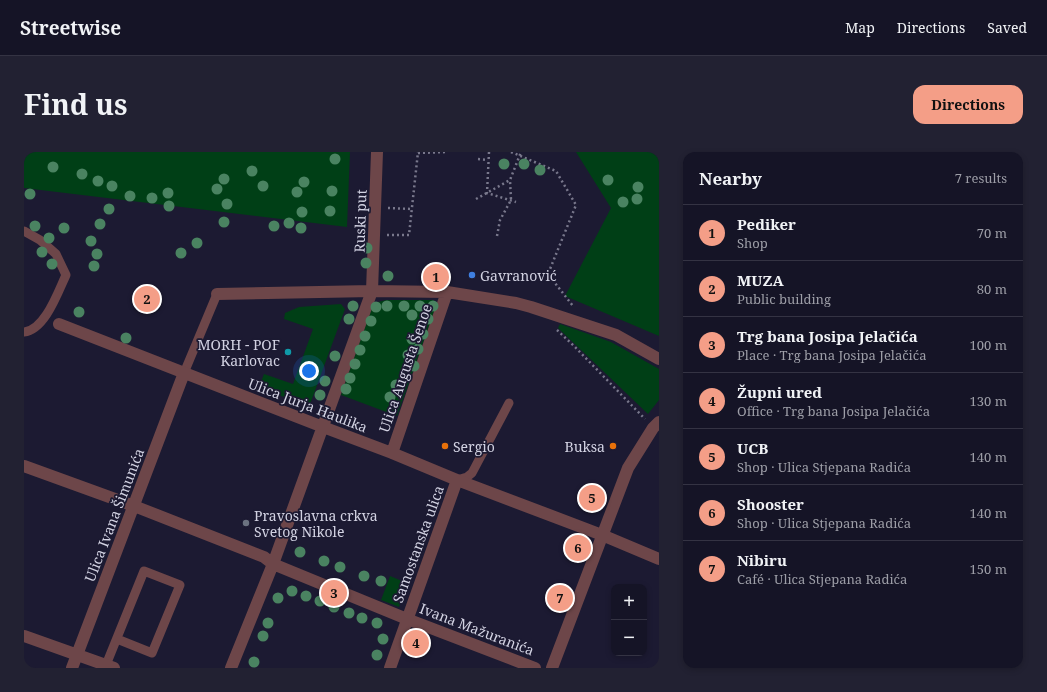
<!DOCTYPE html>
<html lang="en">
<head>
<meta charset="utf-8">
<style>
	:root { --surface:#151426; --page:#222132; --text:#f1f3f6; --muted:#9d9ea7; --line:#343343; --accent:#f49e87 }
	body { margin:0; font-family:"Noto Serif",serif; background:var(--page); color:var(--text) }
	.controls { position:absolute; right:12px; bottom:12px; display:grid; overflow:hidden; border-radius:8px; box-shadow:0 2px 6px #0003 }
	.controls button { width:36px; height:36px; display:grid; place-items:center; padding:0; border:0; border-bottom:1px solid var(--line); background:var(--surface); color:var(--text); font:20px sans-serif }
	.you { position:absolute; left:285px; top:219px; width:14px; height:14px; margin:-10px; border:3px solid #fff; border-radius:50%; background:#1a73e8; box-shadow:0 0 0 6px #1a73e833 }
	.badge { display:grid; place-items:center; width:26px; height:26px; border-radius:50%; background:var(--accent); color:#111; font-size:13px; font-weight:700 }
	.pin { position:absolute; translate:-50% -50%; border:2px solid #fff; box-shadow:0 1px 4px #0006 }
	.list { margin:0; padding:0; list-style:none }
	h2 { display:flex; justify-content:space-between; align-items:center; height:52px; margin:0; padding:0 16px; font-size:17px }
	h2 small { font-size:13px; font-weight:400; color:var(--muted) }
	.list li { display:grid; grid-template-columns:26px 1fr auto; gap:12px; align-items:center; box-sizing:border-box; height:56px; padding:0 16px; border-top:1px solid var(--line) }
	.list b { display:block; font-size:15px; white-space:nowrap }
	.list p { margin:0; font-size:13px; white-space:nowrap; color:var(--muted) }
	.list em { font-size:13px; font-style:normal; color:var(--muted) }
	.map { position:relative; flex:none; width:635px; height:516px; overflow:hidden; border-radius:12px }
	header { display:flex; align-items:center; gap:24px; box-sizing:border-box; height:56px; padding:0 20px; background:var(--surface); border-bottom:1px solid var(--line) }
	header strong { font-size:19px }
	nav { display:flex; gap:22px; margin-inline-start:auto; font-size:14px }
	.intro { display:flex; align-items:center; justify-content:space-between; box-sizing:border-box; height:96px; padding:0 24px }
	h1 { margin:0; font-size:28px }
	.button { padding:10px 18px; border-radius:12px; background:var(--accent); color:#111; font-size:14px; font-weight:700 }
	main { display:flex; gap:24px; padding:0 24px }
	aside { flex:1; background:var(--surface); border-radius:12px; box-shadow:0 2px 6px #0003 }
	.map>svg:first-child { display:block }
	.green { fill:#003f16 }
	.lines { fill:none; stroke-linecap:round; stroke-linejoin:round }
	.path { stroke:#79788c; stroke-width:2.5; stroke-dasharray:2 3; stroke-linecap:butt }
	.lane { stroke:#6d4649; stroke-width:9 }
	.street { stroke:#6d4649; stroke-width:12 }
	.tree { fill:#4a8361 }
	.shop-dot { fill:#3f7fe0; stroke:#1c1a32; stroke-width:1.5 }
	.culture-dot { fill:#0f9aa8; stroke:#1c1a32; stroke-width:1.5 }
	.food-dot { fill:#e8710a; stroke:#1c1a32; stroke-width:1.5 }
	.worship-dot { fill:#6b7280; stroke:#1c1a32; stroke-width:1.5 }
	.labels { text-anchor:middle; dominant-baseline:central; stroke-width:3.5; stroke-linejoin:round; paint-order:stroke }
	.street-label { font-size:14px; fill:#d2d2e2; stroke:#1c1a32 }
	.poi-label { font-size:14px; fill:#d2d2e2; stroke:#1c1a32; text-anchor:start }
</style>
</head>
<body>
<header>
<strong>Streetwise</strong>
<nav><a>Map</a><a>Directions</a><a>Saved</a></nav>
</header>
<div class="intro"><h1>Find us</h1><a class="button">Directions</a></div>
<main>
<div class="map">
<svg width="635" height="516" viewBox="0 0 635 516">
	<rect width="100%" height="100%" fill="#1c1a32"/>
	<path class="green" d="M0 0H326L323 75 0 36Z
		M552 0H635V184L541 144 587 56Z
		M362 148H409L412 150V154L373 264 317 243 348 155 354 150Z
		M317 152 321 157 285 255 235 235 240 222 269 232 289 177 260 167 261 161 275 155Z
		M536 172 587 190 635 217V248L624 262 534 176Z
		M366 424 383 431 375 455 357 448Z"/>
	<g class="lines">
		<path class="path" d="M465 0 463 41 492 50
			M487 0 532 19 552 53 524 122 549 154
			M394 1 423 0
			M454 7 464 8
			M452 47 486 28 497 0
			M364 56 388 57
			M363 83H385L394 0
			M473 84 476 68 487 48 486 28
			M533 178 550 194 621 267"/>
		<path class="lane" d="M0 79 16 88 32 102 42 123C34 140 21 178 0 180
			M160 221 193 142
			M433 328 443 325 448 321 485 251
			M82 513 120 419 156 433 128 501 93 487"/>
		<path class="street" d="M193 142 348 139 423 140 492 151 507 155 592 183 635 207
			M35 172 299 275 368 301 433 328 578 383 635 407
			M368 301 423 140
			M0 314 110 354 240 405 249 412 383 467 511 516
			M0 484 90 516
			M48 516 160 221
			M207 516 249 412 348 139 353 0
			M366 516 433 328
			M528 516 604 316 629 276 635 270"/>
	</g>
	<g class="tree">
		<circle cx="311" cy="7" r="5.5"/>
		<circle cx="480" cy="12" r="5.5"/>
		<circle cx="500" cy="12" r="5.5"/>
		<circle cx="29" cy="15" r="5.5"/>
		<circle cx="516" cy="18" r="5.5"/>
		<circle cx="228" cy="19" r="5.5"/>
		<circle cx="58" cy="22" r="5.5"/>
		<circle cx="200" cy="27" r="5.5"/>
		<circle cx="584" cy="28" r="5.5"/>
		<circle cx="74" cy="29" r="5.5"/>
		<circle cx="280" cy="30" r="5.5"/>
		<circle cx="88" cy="34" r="5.5"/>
		<circle cx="239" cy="34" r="5.5"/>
		<circle cx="614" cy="35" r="5.5"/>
		<circle cx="193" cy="37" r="5.5"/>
		<circle cx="308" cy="39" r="5.5"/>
		<circle cx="273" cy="40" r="5.5"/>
		<circle cx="144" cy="41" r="5.5"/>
		<circle cx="6" cy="42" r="5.5"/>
		<circle cx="106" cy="44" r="5.5"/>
		<circle cx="128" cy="46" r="5.5"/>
		<circle cx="613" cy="47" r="5.5"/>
		<circle cx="599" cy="50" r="5.5"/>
		<circle cx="203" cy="52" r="5.5"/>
		<circle cx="145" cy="54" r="5.5"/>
		<circle cx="85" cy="57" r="5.5"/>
		<circle cx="306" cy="59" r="5.5"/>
		<circle cx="278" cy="60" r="5.5"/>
		<circle cx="200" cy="70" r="5.5"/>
		<circle cx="265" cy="71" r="5.5"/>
		<circle cx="76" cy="72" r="5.5"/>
		<circle cx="11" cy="74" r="5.5"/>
		<circle cx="250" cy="74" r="5.5"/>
		<circle cx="40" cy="76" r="5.5"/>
		<circle cx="277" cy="76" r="5.5"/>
		<circle cx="25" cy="86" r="5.5"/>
		<circle cx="67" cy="89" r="5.5"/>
		<circle cx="173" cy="91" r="5.5"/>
		<circle cx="343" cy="96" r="5.5"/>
		<circle cx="18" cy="100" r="5.5"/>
		<circle cx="157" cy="101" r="5.5"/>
		<circle cx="73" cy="102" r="5.5"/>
		<circle cx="342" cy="111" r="5.5"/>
		<circle cx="28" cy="112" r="5.5"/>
		<circle cx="70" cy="114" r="5.5"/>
		<circle cx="364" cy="124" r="5.5"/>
		<circle cx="329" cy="154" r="5.5"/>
		<circle cx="363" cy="154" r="5.5"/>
		<circle cx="380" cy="154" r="5.5"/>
		<circle cx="396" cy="154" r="5.5"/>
		<circle cx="409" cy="154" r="5.5"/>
		<circle cx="352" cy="155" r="5.5"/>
		<circle cx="55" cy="160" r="5.5"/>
		<circle cx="388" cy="163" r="5.5"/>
		<circle cx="325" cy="167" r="5.5"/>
		<circle cx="404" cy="167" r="5.5"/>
		<circle cx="347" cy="169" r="5.5"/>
		<circle cx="399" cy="182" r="5.5"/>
		<circle cx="341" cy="184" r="5.5"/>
		<circle cx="102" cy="186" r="5.5"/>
		<circle cx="388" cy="187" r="5.5"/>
		<circle cx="394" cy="197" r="5.5"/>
		<circle cx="336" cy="198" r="5.5"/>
		<circle cx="384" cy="203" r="5.5"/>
		<circle cx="311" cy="204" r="5.5"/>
		<circle cx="331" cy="212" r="5.5"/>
		<circle cx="390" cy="214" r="5.5"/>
		<circle cx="326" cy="226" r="5.5"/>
		<circle cx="301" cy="229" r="5.5"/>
		<circle cx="372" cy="233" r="5.5"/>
		<circle cx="322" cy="237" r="5.5"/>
		<circle cx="296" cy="243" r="5.5"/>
		<circle cx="366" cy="245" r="5.5"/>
		<circle cx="276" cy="400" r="5.5"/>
		<circle cx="300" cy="409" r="5.5"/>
		<circle cx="316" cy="415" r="5.5"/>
		<circle cx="340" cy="424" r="5.5"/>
		<circle cx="357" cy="429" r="5.5"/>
		<circle cx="268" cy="439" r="5.5"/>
		<circle cx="282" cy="444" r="5.5"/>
		<circle cx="254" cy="446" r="5.5"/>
		<circle cx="296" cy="449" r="5.5"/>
		<circle cx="310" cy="455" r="5.5"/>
		<circle cx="325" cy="461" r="5.5"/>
		<circle cx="338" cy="466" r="5.5"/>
		<circle cx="244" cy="471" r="5.5"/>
		<circle cx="353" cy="471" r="5.5"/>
		<circle cx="239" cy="484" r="5.5"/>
		<circle cx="359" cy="487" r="5.5"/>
		<circle cx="353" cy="503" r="5.5"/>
		<circle cx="230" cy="510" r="5.5"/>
	</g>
	<circle class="shop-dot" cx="448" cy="123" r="4"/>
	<circle class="culture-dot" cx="264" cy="200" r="4"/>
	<g class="food-dot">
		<circle cx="421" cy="294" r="4"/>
		<circle cx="589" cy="294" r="4"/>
	</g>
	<circle class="worship-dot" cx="222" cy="371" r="4"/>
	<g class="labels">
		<g class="street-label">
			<text transform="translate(336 69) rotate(-88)">Ruski put</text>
			<text transform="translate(381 216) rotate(-71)">Ulica Augusta Šenoe</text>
			<text transform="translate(284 253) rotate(21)">Ulica Jurja Haulika</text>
			<text transform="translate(90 363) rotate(-69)">Ulica Ivana Šimunića</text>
			<text transform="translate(394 392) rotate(-70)">Samostanska ulica</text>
			<text transform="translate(453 477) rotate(21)">Ivana Mažuranića</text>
		</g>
		<g class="poi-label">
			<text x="456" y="123">Gavranović</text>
			<text x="256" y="192" text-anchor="end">MORH - POF<tspan x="256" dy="16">Karlovac</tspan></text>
			<text x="429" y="294">Sergio</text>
			<text x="581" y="294" text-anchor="end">Buksa</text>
			<text x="230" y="363">Pravoslavna crkva<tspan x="230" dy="16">Svetog Nikole</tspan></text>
		</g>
	</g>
</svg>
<div class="controls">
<button>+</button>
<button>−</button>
</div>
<div class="you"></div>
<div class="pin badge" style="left:412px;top:125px">1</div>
<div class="pin badge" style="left:123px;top:147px">2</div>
<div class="pin badge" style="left:310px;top:441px">3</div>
<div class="pin badge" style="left:392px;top:491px">4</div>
<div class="pin badge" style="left:568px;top:346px">5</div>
<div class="pin badge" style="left:554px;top:396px">6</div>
<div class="pin badge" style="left:536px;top:446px">7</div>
</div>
<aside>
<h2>Nearby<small>7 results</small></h2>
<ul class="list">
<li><span class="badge">1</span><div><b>Pediker</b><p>Shop</p></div><em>70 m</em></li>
<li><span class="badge">2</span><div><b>MUZA</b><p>Public building</p></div><em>80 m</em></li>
<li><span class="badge">3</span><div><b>Trg bana Josipa Jelačića</b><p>Place · Trg bana Josipa Jelačića</p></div><em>100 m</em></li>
<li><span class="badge">4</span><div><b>Župni ured</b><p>Office · Trg bana Josipa Jelačića</p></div><em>130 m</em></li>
<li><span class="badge">5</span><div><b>UCB</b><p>Shop · Ulica Stjepana Radića</p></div><em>140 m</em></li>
<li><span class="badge">6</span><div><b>Shooster</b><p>Shop · Ulica Stjepana Radića</p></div><em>140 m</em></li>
<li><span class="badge">7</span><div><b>Nibiru</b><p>Café · Ulica Stjepana Radića</p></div><em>150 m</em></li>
</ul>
</aside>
</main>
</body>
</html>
